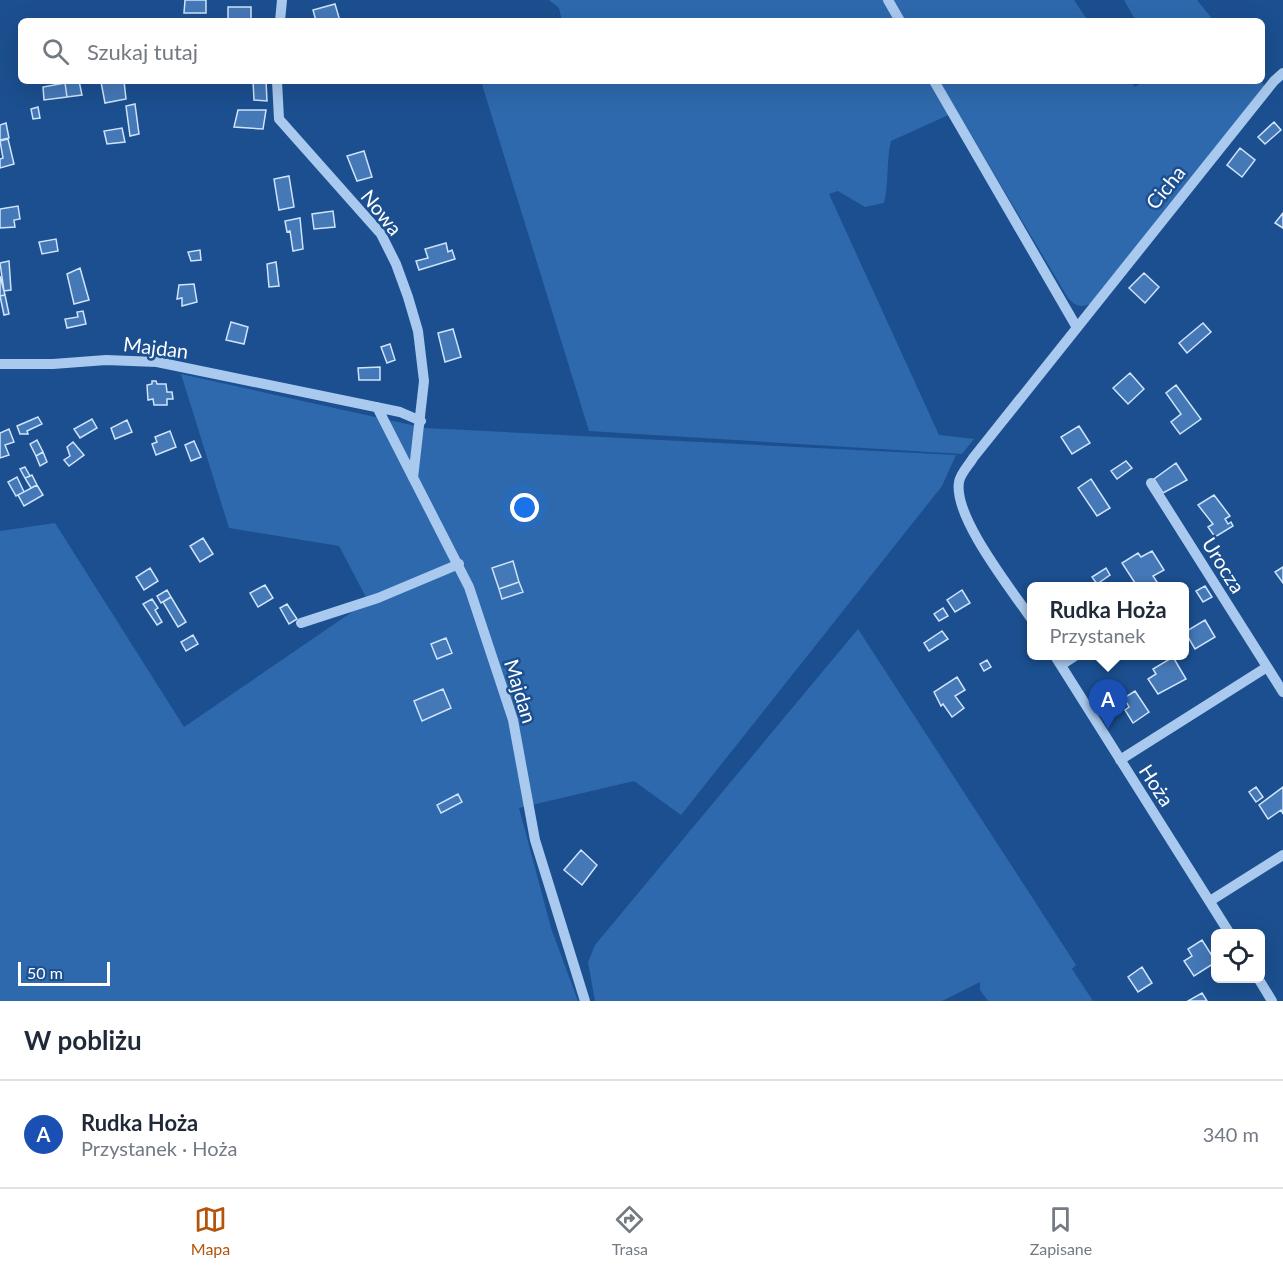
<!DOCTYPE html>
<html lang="pl">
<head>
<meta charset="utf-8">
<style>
	:root { --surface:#fff; --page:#f2f2f3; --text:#1f2937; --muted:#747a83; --line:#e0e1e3; --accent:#b45309 }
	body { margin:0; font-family:Lato,sans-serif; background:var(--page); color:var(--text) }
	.controls { position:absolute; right:18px; bottom:18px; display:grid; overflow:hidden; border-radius:9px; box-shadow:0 6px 24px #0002 }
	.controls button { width:54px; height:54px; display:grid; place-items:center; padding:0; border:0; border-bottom:2px solid var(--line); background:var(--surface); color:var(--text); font:30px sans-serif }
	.scale { position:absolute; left:18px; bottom:15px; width:92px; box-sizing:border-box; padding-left:6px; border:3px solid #fff; border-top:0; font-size:16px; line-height:21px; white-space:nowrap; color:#fff; -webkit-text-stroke:4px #1b4f8f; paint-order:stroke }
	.you { position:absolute; left:525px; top:508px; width:21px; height:21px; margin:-15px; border:4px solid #fff; border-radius:50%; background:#1a73e8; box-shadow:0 0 0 9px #1a73e833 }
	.badge { display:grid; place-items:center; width:39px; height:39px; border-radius:50%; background:var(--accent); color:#fff; font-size:20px; font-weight:700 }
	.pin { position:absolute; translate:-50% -50px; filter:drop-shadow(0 2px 3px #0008) }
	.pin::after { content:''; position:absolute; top:32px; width:21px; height:18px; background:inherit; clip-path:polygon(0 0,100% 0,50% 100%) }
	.popup { position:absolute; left:1027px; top:582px; width:162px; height:78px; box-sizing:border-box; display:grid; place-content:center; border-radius:9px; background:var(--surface); filter:drop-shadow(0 2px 4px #0005); font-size:20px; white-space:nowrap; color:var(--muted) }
	.popup b { font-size:22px; color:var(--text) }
	.popup::after { content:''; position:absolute; left:50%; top:100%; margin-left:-12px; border:12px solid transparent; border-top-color:var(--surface) }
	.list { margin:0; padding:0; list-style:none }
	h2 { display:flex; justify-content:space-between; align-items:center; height:78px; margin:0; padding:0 24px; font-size:26px }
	h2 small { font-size:20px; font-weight:400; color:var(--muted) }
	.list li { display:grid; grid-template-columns:39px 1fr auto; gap:18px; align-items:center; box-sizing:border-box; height:108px; padding:0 24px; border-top:2px solid var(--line) }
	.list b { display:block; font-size:22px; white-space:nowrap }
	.list p { margin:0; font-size:20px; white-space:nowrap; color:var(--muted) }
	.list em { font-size:20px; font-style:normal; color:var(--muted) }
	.icon { flex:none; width:33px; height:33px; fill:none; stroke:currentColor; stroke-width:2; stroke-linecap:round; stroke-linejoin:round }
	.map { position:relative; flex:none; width:1283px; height:1001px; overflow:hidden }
	.search { position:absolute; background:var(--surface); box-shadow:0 6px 24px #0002; left:18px; right:18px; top:18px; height:66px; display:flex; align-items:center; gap:15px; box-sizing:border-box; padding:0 21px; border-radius:9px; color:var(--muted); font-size:22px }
	.sheet { height:186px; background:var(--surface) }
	nav { display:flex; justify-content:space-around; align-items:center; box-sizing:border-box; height:84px; border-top:2px solid var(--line); background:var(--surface); font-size:16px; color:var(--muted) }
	nav a { display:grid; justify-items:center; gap:3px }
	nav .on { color:var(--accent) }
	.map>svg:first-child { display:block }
	.green { fill:#2e69ad }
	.building { fill:#4478b7; stroke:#cfe3fa; stroke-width:1.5 }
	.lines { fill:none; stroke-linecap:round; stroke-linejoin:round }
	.minor { stroke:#a9c9ee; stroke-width:10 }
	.labels { text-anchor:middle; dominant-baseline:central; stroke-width:5; stroke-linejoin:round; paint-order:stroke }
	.street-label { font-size:20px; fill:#fff; stroke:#1b4f8f }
</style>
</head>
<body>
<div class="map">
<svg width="1283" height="1001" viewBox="0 0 1283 1001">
	<rect width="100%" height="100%" fill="#1b4f8f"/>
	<path class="green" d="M549 0H888L900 21H562L559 8Z
		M890 0H1074L1088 21H903Z
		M1124 0H1197L1214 21H1136Z
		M481 81H934L953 113 891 141C886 162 889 182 884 203L865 207 838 191 829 194 939 435 974 439 962 454 589 431Z
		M939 81H1130L1135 87 1143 81H1261L1267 89 1090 304C1080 308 1075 306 1068 298Z
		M181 374 425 428 956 455 942 486 681 815 634 781 519 808 551 928 578 1001H0V531L55 523 184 727 368 601 339 546 229 528Z
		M858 629 1076 965 1072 969 1093 1001H988L980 990V982L942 1001H595L588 962 595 945Z"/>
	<path class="building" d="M185 0H206V13H184Z
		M335 4 340 21H316L313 10Z
		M228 7H251V21H228Z
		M79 81 82 95 67 97 65 83Z
		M124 81 126 99 105 103 101 82Z
		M253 81H266L267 101 254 100Z
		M65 83 67 97 44 100 43 87Z
		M135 104 139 134 130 136 126 106Z
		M38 107 40 118 33 119 31 109Z
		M238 110H266L263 129 234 127Z
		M1274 122 1281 130 1265 144 1258 137Z
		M6 123 9 138 0 140V125Z
		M122 128 125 142 107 144 104 131Z
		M8 139 14 164 0 168V159L3 158 0 141Z
		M1240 148 1255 160 1242 177 1227 165Z
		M364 151 372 177 357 181 347 156Z
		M289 176 294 207 279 210 274 179Z
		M18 206 20 219 14 220 15 227 0 228V209Z
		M333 211 335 227 314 229 312 214Z
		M1283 213V228L1275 223Z
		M300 218 303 249 293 251 290 231 287 232 285 221Z
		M56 239 58 251 42 254 39 242Z
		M446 243 448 252 452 250 455 259 419 270 416 261 428 258 425 249Z
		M200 250 201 260 191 261 188 252Z
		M9 261 11 290 4 291 0 263Z
		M276 262 279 286 269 287 267 264Z
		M80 268 89 300 74 304 67 274Z
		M1144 273 1159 287 1145 303 1129 288Z
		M0 276 5 295 0 296Z
		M194 284 197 302 182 306V298L177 299 179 285Z
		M5 295 9 314 4 315 0 296Z
		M83 311 86 324 67 328 65 319 78 317 77 312Z
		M231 322 248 327 244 344 226 340Z
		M1203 323 1211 332 1187 353 1179 343Z
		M453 329 461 357 445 362 438 333Z
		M390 344 395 360 387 363 381 347Z
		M380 367V380H359L358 368Z
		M1130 373 1144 389 1128 404 1113 388Z
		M152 381H156L157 384H166L167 392H172L173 399H167V405H154L153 399 148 400 147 385 152 384Z
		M1176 385 1201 419 1180 434 1171 422 1181 414 1166 393Z
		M38 417 42 424 27 431 28 434H20L17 426Z
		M92 419 97 428 80 438 74 429Z
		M127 420 132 432 115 439 111 428Z
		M1079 426 1090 443 1072 454 1061 437Z
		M9 429 14 442 5 445 9 455 0 458V433Z
		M170 431 176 447 156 455 152 444 157 442 155 437Z
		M37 440 43 452 36 456 30 444Z
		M194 441 201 457 191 461 185 445Z
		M73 442 84 455 69 466 64 460 70 456 67 447Z
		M43 452 47 462 40 466 36 456Z
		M1126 461 1132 468 1117 479 1111 471Z
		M1176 463 1187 480 1163 493 1154 479Z
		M25 467 30 476 25 478 20 469Z
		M32 475 37 485 31 488 25 478Z
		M17 477 24 492 16 496 8 482Z
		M1091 479 1110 508 1097 516 1078 488Z
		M37 485 43 495 24 506 18 495Z
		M1214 495 1230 516 1225 519 1228 524 1231 522 1233 526 1215 537 1208 527 1213 524 1198 505Z
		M203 538 213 554 200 562 190 546Z
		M1152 551 1164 570 1153 576 1159 585 1137 586 1122 563 1138 553 1141 557Z
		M513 561 519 582 499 589 492 568Z
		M1283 567V583L1275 572Z
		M150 568 158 581 144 590 136 577Z
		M1106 568 1110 575 1097 584 1092 577Z
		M519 582 523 592 502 599 499 589Z
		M265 585 273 598 258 607 250 593Z
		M1205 586 1212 597 1203 602 1196 591Z
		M167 590 171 597 161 603 157 596Z
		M962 590 970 603 955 612 947 600Z
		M171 597 186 622 178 627 163 602Z
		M152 599 158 608 155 610 162 622 157 625 143 604Z
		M287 604 297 619 289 624 280 608Z
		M943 608 948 616 939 621 934 614Z
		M1205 620 1215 637 1195 649 1185 632Z
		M942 631 948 639 929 651 924 643Z
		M193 635 198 644 186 651 181 642Z
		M446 638 452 653 437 659 431 644Z
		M1173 657 1186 679 1158 694 1148 679 1156 674 1153 669Z
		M987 660 991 667 984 671 980 664Z
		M957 677 965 690 955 696 964 708 952 717 943 704 941 706 934 692Z
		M443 689 451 708 422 721 414 701Z
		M1135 691 1149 712 1133 723 1125 710 1129 707 1124 698Z
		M1256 787 1263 797 1256 802 1249 792Z
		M1283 787V814L1281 810 1268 819 1259 805Z
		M458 794 462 802 441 813 437 805Z
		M581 850 597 865 582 885 564 870Z
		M1202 940 1216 962 1194 976 1184 961 1192 956 1188 949Z
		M1142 967 1152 983 1138 992 1128 977Z
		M1202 993 1207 1001H1188Z"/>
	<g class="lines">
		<path class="minor" d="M888 0 900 21
			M280 21 282 0
			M277 81 279 119 381 234 396 264 408 297 418 331 424 381 413 478
			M934 81 1076 326
			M0 364H53L106 360 157 362 400 412 421 421
			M377 407 469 587 513 720 535 840 585 1001
			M1151 483 1283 692
			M1032 620C1012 590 953 517 959 482 960 474 969 465 973 458L1274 81 1283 73
			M301 623 378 598 459 564
			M1055 656 1230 934
			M1061 665 1075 656
			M1120 760 1267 667
			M1210 901 1283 855
			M1258 978 1272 1001"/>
	</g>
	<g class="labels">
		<g class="street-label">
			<text transform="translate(1165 187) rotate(-51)">Cicha</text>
			<text transform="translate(382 212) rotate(51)">Nowa</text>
			<text transform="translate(156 347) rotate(7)">Majdan</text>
			<text transform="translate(1224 565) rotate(58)">Urocza</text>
			<text transform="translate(521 691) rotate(73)">Majdan</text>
			<text transform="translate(1157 785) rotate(57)">Hoża</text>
		</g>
	</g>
</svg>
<div class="controls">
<button><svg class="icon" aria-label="locate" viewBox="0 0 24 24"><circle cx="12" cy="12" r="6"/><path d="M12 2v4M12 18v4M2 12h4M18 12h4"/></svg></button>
</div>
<div class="scale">50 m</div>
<div class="you"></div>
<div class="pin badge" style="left:1108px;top:729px;background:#1a4fb4">A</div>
<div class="popup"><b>Rudka Hoża</b>Przystanek</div>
<div class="search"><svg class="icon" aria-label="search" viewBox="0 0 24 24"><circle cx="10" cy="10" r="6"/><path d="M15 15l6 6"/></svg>Szukaj tutaj</div>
</div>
<section class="sheet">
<h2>W pobliżu<small></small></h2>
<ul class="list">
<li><span class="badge" style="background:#1a4fb4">A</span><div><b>Rudka Hoża</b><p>Przystanek · Hoża</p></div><em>340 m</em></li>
</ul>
</section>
<nav>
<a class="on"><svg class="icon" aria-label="map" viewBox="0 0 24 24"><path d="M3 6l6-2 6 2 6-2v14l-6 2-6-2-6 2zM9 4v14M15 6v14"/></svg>Mapa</a>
<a><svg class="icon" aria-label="directions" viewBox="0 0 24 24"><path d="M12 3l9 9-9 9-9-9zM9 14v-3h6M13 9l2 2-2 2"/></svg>Trasa</a>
<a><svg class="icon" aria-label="saved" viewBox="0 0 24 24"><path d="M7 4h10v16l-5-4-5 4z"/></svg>Zapisane</a>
</nav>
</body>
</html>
